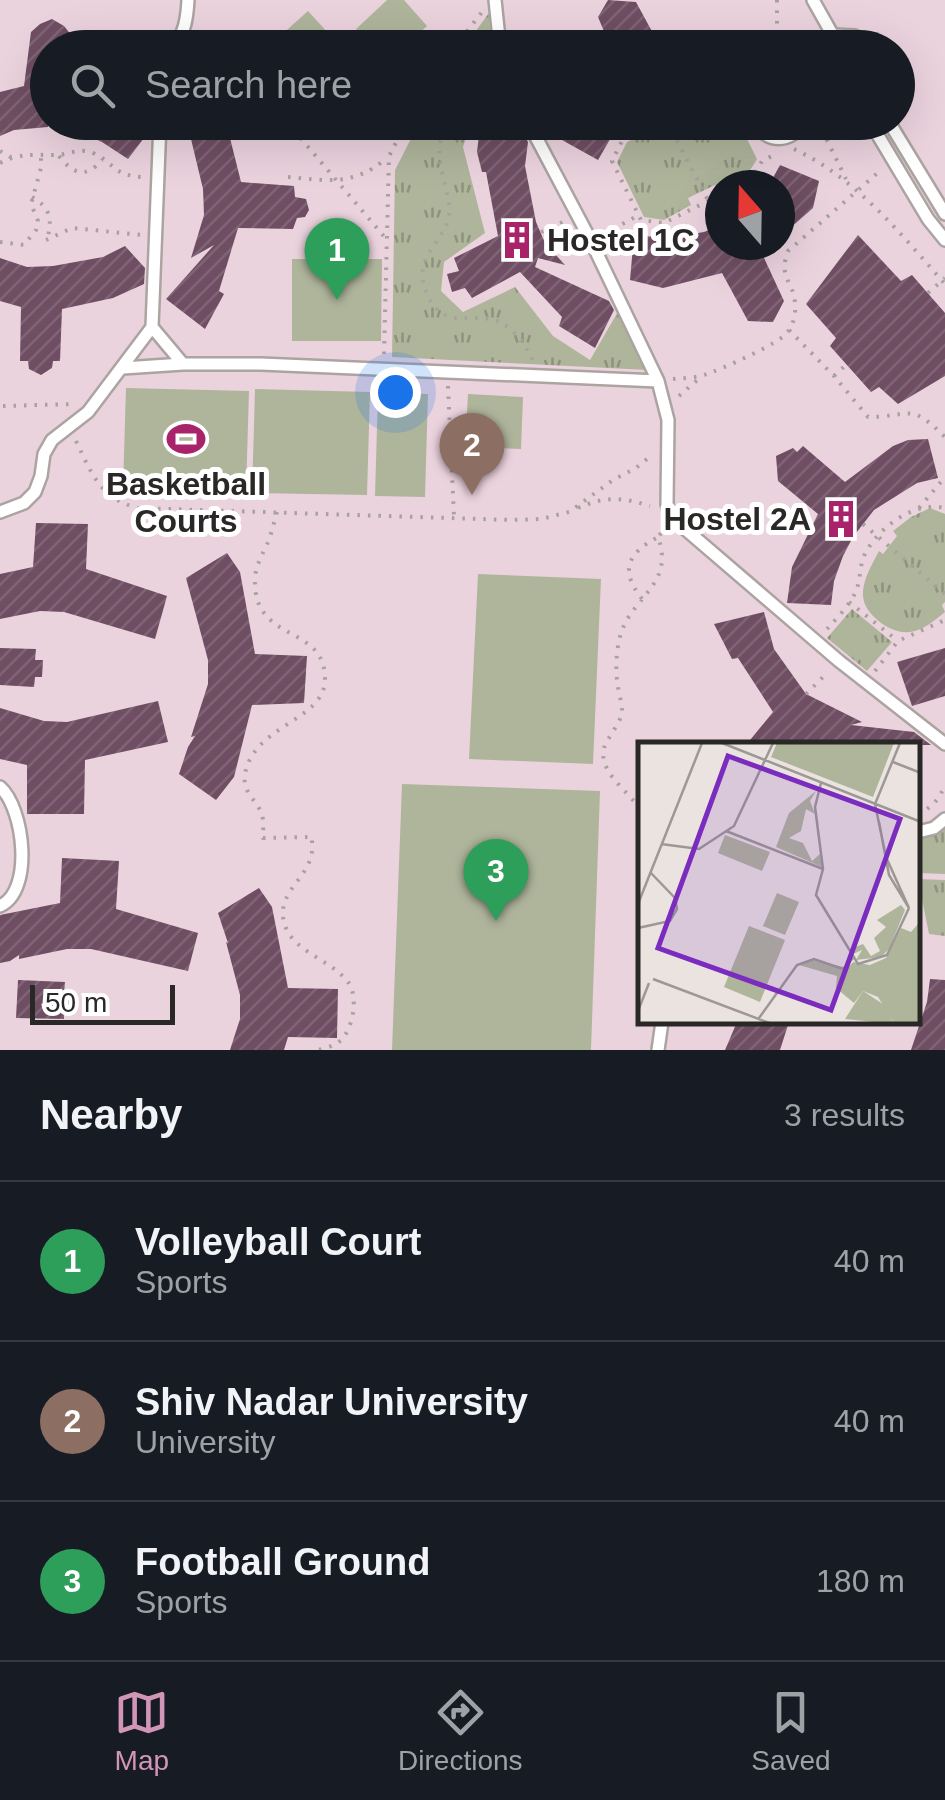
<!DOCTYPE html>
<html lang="en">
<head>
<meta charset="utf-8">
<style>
	:root { --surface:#171b24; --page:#20242c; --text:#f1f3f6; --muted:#9ea1a6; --line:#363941; --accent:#d195b7 }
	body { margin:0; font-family:Arial,sans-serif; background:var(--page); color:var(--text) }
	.compass { position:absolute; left:705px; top:170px; width:90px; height:90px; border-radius:50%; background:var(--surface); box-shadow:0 10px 40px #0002; rotate:340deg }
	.scale { position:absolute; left:30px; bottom:25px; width:145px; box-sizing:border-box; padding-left:10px; border:5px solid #2a2826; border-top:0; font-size:28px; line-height:35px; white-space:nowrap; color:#2a2826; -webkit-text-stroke:8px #fff; paint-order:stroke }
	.you { position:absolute; left:395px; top:392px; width:35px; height:35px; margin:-25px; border:8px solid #fff; border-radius:50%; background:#1a73e8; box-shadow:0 0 0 15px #1a73e833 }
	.badge { display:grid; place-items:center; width:65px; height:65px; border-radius:50%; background:var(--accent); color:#fff; font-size:32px; font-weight:700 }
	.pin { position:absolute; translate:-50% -82px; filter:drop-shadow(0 2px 5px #0008) }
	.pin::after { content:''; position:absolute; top:52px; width:35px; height:30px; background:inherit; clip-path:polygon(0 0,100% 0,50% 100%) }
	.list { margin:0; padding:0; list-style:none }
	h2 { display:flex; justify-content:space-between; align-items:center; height:130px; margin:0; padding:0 40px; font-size:42px }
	h2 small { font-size:32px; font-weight:400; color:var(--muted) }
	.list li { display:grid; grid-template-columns:65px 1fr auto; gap:30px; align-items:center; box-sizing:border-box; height:160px; padding:0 40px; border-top:2px solid var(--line) }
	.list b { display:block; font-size:38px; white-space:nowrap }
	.list p { margin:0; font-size:32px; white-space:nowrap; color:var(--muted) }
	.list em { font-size:32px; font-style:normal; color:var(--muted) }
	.icon { flex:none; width:55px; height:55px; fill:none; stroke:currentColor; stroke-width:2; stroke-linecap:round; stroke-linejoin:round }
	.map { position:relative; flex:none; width:945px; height:1050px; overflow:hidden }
	.search { position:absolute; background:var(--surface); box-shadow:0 10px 40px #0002; left:30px; right:30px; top:30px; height:110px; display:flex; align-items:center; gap:25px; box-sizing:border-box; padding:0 35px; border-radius:55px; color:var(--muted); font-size:38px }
	.sheet { height:610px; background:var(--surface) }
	nav { display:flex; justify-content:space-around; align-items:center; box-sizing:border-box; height:140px; border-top:2px solid var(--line); background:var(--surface); font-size:28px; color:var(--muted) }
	nav a { display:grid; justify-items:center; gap:5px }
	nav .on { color:var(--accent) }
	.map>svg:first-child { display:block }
	.education { fill:#ebd3de; fill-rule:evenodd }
	.grass { fill:url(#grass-tufts) }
	.park { fill:#afb59b }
	.building { fill:url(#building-hatch) }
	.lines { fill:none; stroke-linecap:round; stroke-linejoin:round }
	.service-casing { stroke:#aba4a1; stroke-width:16 }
	.path { stroke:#a7a29e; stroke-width:4; stroke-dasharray:2.5 8; stroke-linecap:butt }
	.service { stroke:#fff; stroke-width:11 }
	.labels { text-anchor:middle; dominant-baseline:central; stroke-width:10; stroke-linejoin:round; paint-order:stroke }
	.poi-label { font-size:32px; font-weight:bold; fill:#2a2826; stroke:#fff; text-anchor:start }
	.inset-road { fill:none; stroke:#9d9895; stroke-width:2.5 }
	.view { fill:#7b2cbf; fill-opacity:0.15; stroke:#7b2cbf; stroke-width:5 }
	.inset-edge { fill:none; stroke:#2a2826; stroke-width:5 }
</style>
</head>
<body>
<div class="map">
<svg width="945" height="1050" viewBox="0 0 945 1050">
	<defs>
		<pattern id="grass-tufts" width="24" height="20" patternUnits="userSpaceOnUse" patternTransform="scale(2.5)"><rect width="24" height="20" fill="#afb59b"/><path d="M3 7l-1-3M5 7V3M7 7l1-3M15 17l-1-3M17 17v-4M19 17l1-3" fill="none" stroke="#8f937e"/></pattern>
		<pattern id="building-hatch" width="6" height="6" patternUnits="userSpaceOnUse" patternTransform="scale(2.5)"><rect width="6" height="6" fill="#6f4e63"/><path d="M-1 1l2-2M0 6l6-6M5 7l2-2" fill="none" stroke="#7f6475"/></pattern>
	</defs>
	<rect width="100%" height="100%" fill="#eae3df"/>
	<path class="education" d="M0 0H945V1050H0ZM48 48H898V122H48ZM720 185H780V245H720ZM640 745H918V1022H640Z"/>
	<path class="grass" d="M489 13 491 47H464Z
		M679 122 739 123 757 159C748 175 740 185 720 185L719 192 715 185 688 198 691 205 664 220 644 217 617 162 627 142 654 129 659 135 679 125Z
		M419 123H471L463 147 485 233 444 262 441 291 463 312 515 287 553 336 590 360 619 310 648 370 392 357 395 170Z
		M930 508 945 514V602L942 605 945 612C935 620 924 630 910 632 892 635 864 615 863 596 862 581 872 564 879 551L883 554 897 536 893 531 911 517Z
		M852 609 892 642 867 671 827 638Z
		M945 825V874L918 873V838L937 832Z
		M918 879 945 880V936L929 934Z"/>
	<path class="park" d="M387 0H404L427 26 404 47H373L356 29Z
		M308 11 341 47H268Z
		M292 259H382L381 341H292Z
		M126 388 249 391 246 491 123 488Z
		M255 389 370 392 367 495 252 493Z
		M378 393 428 394 425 497 375 496Z
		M468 394 523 397 521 449 465 447Z
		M478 574 601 579 593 764 469 759Z
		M402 784 600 791 591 1050H392Z"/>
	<path class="building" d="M608 0 636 2 661 48H611L598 17Z
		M52 19 64 26 72 36 71 48H48V127L14 130 0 136V92L24 86 31 32 40 24Z
		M55 122H151L150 130 128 159 102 142Z
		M181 122H226L241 182 294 186 295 197 306 199 309 210 305 217 297 218 293 229 238 228 219 291 224 294 205 329 166 299 214 245 191 258 204 215 203 189 191 139Z
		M568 122H620L598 160 562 140Z
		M480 127 523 133 528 142 525 166 536 222 545 243 565 265 538 258 535 267 609 301 614 310 595 348 559 326 562 317 520 272 472 298 465 288 452 292 447 274 459 271 454 258 498 236 486 172H482L477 152Z
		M780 165 819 181 813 208 780 237V185H769Z
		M720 226V245H758L784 301 773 322 748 321 722 273 663 288 630 280 634 235 667 238 704 232Z
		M858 235 901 281 912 275 945 313V376L898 404 879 387 871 392 830 346 836 338 806 304Z
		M125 246 145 268 144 284 113 298 62 309 60 361H53L52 368 41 375 29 369 28 361H20L21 307 0 301V258L27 267 53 266 103 257Z
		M928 439 938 478 917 483 874 510 853 537 843 556 834 581 831 605 787 603 792 567 818 514 778 481 776 456 793 448 797 452 803 446 845 482 893 446 908 440Z
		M36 523 88 524 86 569 167 596 155 639 64 612 40 611 0 619V574L33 567Z
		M227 553 240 572 255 654 307 656 304 703 252 705 234 777 216 800 179 774 188 747 195 736 191 737 208 684V660L186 578Z
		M764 612 774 649 806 694 862 722 851 725 914 732 931 745H746L773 712 738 658 732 659 714 624Z
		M0 648 36 649 35 660H43L42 677H35L34 687 0 685Z
		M945 648V696L912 706 897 662Z
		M158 701 168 742 85 760 84 814H27V765L0 759V708L44 721 67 722Z
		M62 858 119 861 116 909 198 933 188 971 91 949H67L19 959V955L10 961 0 963V915L60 903Z
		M259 888 272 907 288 988 338 989 337 1038 288 1037 284 1050H230L240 1019V995L226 942 228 943 218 913Z
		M930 979 945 980V1050H911L927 1002Z
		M18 980 65 982 64 993H72L71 1010 64 1009V1019L16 1018Z
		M737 1022H789L780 1050H725Z"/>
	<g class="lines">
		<g class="service-casing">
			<path id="service" d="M495 0 500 48
				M813 0 840 48
				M834 35 855 36
				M173 48C185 33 187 18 188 0
				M528 122 591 241 658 381 668 420 667 504 670 516 839 661 945 744
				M754 122C767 144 791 144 804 122
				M870 122 928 219 945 240
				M889 122 945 214
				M152 327 183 364
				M123 368 183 364H261L658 381
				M0 512 24 503 35 492 41 476 44 454 52 440 88 412 152 327 160 122
				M0 787C24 808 34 891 0 906
				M918 832 934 828 945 819
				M658 1050 662 1022"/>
		</g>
		<path class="path" d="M777 0V48
			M454 48 482 12
			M287 122 387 240
			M450 122C429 146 445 176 449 203 455 240 408 252 427 294 444 333 474 310 500 322 516 330 526 347 534 362
			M658 122 622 141 612 161 641 220 664 223 720 195
			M667 122 720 223
			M822 130 846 179
			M816 134 837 122
			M794 149C856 178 900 233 945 284
			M0 151 12 158
			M59 156C73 174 86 179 102 160
			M0 163C21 153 33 155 55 155 69 155 79 147 93 153 115 163 113 176 143 177
			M288 177C330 181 353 186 387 158
			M739 185 751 179 762 161 776 154
			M32 197C50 207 53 220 47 239
			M541 232 563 222
			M604 234 639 215
			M46 240 72 228 143 235
			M0 242 24 245 36 230 38 221 31 204 41 168V153
			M928 293 945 278
			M789 330 834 376 868 417C911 417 909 401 945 437
			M384 354 389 156 407 122
			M834 376 847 364
			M673 379C683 378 694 378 704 375 720 370 778 344 787 333 794 324 796 313 795 303 793 279 778 279 788 251L881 170
			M448 386 454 517
			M679 396 702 376
			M3 406 73 404
			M76 441C92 474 99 497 137 508L511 520 541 519 569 512 613 480 636 468 653 454
			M578 508C605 496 622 497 650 506
			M919 508 945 477
			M277 512C274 522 272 532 268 542 263 554 256 564 255 578 252 644 324 623 325 678 326 721 254 724 245 774 242 794 257 799 262 815 264 822 263 831 263 838L312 837C312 845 313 853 310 860 303 880 281 893 283 916 286 951 330 958 348 982 359 996 353 1030 340 1041 334 1046 325 1048 318 1050
			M863 524 945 594
			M642 599C619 570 628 553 658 537
			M849 602 898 641
			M827 629C837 618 850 605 856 591 861 579 859 564 866 552 880 526 915 501 945 508
			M875 671 898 641 945 620
			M806 694 828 672
			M640 809C626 788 589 766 609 738 614 729 622 720 622 710 622 703 619 694 618 687 615 670 616 650 621 633 633 596 675 584 658 537L665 528
			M918 814C931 808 940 799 945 784"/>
		<use href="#service" class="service"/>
	</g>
	<defs>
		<g id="building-bare" transform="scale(3)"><path d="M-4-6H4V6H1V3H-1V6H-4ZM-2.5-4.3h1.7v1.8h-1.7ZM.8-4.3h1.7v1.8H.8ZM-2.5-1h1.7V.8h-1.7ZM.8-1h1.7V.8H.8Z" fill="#a9236b" stroke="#fff" stroke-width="2.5" paint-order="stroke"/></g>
		<g id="stadium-bare" transform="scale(3)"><path d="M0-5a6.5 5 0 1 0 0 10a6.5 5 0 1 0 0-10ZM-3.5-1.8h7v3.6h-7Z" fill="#a9236b" stroke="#fff" stroke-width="2.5" paint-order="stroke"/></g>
	</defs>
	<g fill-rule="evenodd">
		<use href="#building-bare" x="517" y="240"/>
		<use href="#stadium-bare" x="186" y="439"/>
		<use href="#building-bare" x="841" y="519"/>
	</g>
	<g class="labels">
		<g class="poi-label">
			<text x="547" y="240">Hostel 1C</text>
			<text x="186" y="484" text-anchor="middle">Basketball<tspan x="186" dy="37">Courts</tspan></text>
			<text x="811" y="519" text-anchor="end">Hostel 2A</text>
		</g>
	</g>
	<g transform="translate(638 742)">
		<rect width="282" height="282" fill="#eae3df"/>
		<path d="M139 1H256L235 55 133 15ZM178 49 172 59 177 72 168 67 163 89 151 96 165 101 174 119 182 112 184 125 138 105 151 71ZM263 163 267 168 251 207 243 215 218 218 224 208 215 212 212 207 225 202 233 214 242 209 236 196 248 185 239 178ZM281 181 282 282H257L240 255 225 249 216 261 198 246 199 234 161 223 174 218 210 226 215 220 232 223 248 216 263 186 273 190Z" fill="#afb59b"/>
		<path d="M225 249 248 264 256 282 207 277Z" fill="#afb59b"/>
		<path d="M161 1H244L232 24 198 37 174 27ZM87 93 132 110 124 129 80 111ZM139 151 161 160 147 193 125 184ZM111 184 147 198 122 260 86 245Z" fill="#afb59b"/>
		<path class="inset-road" d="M84 1 283 80M255 20 283 31M183 41 177 65 185 127 178 153 220 222 249 213 271 166M241 80 251 133 271 166 248 115 237 62 262 1M88 89 185 127M23 102 61 107 96 84 135 1M0 162 64 1M0 186 32 179 39 167 37 156 12 130M15 237 134 282M0 269 11 241M121 276 159 223 176 217 205 227 215 216"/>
		<path class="view" d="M90 14 262 77 193 268 20 206Z"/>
		<rect width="282" height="282" class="inset-edge"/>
	</g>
</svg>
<svg class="compass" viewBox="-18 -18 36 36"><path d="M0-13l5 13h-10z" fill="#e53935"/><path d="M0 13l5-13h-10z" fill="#9ea1a6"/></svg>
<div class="scale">50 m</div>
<div class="you"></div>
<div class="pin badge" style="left:337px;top:300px;background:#2e9e5b">1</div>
<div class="pin badge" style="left:472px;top:495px;background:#8d6e63">2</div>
<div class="pin badge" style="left:496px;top:921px;background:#2e9e5b">3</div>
<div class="search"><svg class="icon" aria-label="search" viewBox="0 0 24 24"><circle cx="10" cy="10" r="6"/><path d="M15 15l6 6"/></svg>Search here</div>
</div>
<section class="sheet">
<h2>Nearby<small>3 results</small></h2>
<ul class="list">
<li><span class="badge" style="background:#2e9e5b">1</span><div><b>Volleyball Court</b><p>Sports</p></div><em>40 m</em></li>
<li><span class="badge" style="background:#8d6e63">2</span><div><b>Shiv Nadar University</b><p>University</p></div><em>40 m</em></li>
<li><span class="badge" style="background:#2e9e5b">3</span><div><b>Football Ground</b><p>Sports</p></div><em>180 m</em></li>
</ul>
</section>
<nav>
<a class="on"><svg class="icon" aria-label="map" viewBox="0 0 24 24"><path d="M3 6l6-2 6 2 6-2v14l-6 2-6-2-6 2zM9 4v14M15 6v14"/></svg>Map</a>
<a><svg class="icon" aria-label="directions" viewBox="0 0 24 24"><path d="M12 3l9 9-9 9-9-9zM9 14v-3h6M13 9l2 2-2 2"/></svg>Directions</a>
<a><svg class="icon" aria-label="saved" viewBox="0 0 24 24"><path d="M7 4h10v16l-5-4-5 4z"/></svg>Saved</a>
</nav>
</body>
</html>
